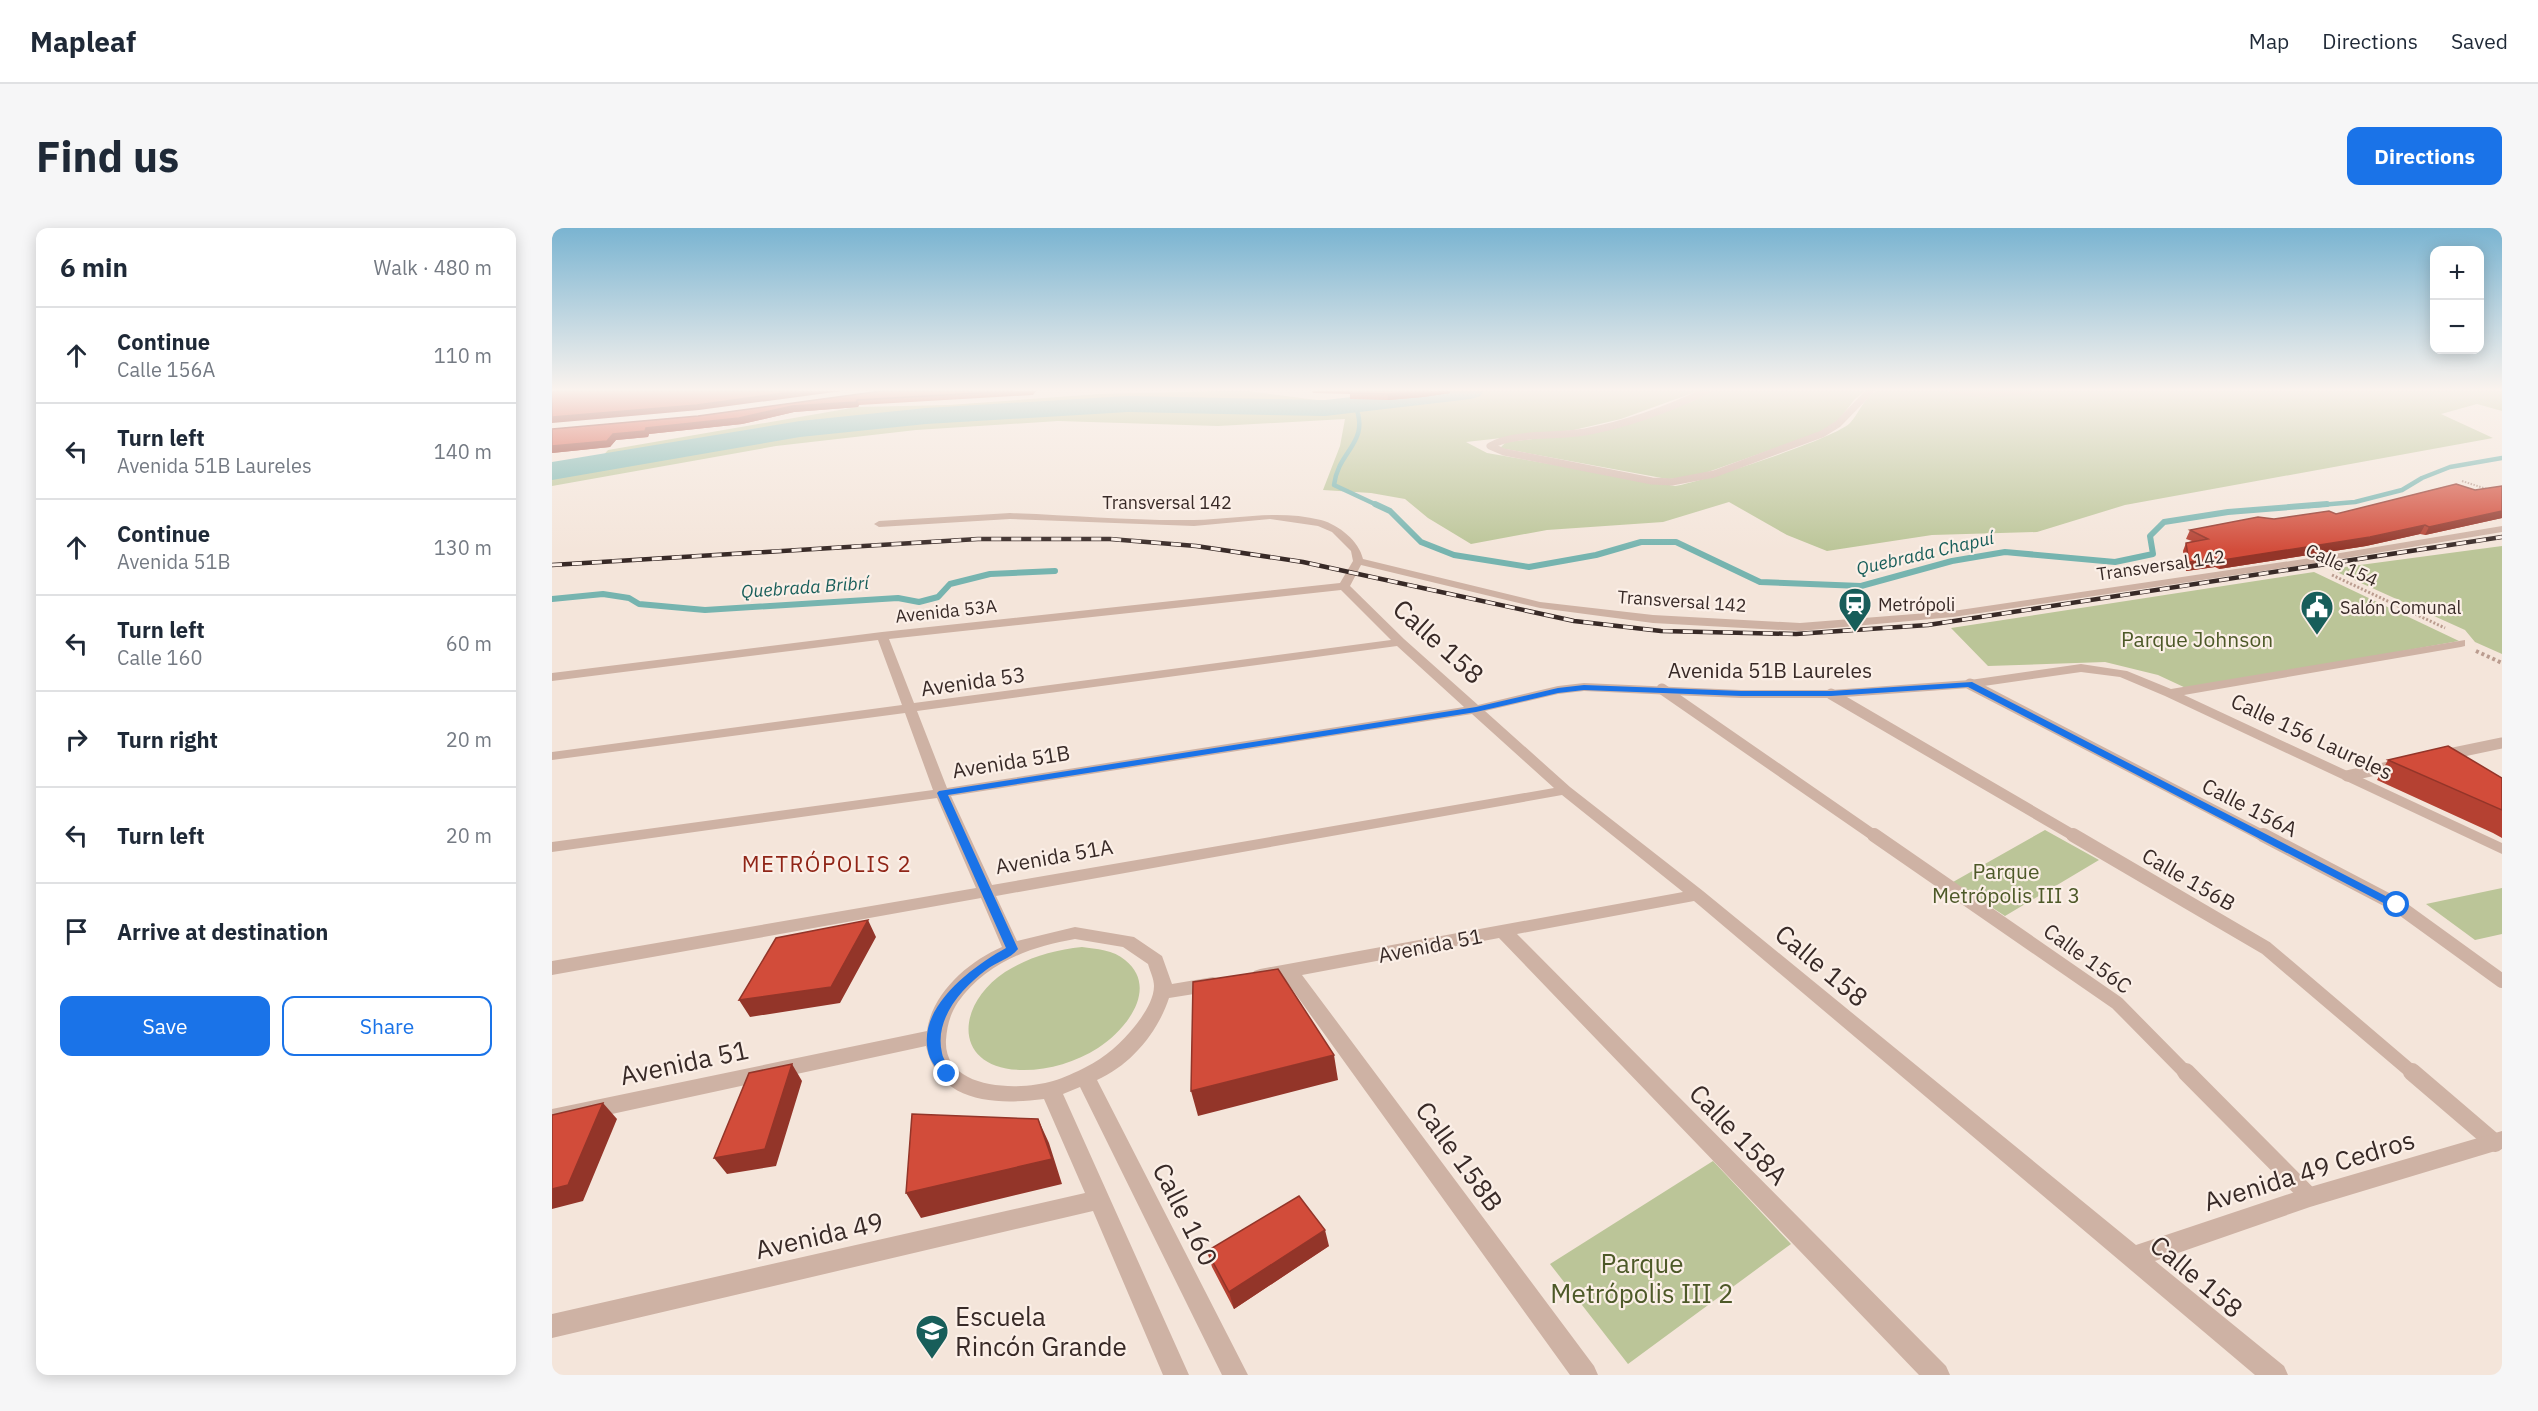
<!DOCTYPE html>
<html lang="en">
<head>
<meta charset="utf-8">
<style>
	:root { --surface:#fff; --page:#f6f6f7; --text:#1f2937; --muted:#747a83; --line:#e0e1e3; --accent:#1a73e8 }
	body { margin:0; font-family:"IBM Plex Sans",sans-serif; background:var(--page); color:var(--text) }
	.controls { position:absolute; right:18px; top:18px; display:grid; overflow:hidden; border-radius:12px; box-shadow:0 3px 15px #0003 }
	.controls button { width:54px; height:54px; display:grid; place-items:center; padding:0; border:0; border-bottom:2px solid var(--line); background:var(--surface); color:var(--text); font:30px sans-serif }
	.stop { position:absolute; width:18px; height:18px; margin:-14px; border:4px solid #1a73e8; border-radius:50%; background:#fff }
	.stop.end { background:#1a73e8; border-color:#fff; box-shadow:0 2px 6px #0008 }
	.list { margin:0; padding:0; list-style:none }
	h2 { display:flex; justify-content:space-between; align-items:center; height:78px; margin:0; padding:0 24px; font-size:26px }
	h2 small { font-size:20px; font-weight:400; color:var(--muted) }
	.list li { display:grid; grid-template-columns:39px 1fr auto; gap:18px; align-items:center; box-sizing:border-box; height:96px; padding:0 24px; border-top:2px solid var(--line) }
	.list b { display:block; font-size:22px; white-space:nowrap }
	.list p { margin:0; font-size:20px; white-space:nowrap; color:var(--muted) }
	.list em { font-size:20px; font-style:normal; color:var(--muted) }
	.actions { display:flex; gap:12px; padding:18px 24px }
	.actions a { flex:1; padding:14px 0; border:2px solid var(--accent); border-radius:12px; text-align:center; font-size:21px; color:var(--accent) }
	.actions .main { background:var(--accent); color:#fff }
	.icon { flex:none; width:33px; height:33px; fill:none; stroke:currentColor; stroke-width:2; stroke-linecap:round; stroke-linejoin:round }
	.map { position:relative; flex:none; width:1950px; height:1147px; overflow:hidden; border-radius:12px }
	header { display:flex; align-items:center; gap:36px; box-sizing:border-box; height:84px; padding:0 30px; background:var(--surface); border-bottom:2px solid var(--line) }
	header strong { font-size:28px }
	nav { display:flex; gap:33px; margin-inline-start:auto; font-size:21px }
	.intro { display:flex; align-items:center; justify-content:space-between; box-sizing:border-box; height:144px; padding:0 36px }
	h1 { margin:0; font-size:42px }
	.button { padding:15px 27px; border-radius:12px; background:var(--accent); color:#fff; font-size:21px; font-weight:700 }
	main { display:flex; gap:36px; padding:0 36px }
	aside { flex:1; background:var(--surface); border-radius:12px; box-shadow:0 3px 15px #0003 }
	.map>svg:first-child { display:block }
	.green { fill:#bbc598 }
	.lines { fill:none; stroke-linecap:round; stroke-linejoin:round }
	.stream-far1 { stroke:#76b4af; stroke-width:4.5 }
	.stream { stroke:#76b4af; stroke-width:6 }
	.river { fill:#76b4af; fill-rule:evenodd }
	.path-far2 { stroke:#ba9c8f; stroke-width:2; stroke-dasharray:1.5 1.5; stroke-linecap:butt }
	.path-far1 { stroke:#ba9c8f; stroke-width:3; stroke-dasharray:2 2; stroke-linecap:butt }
	.path { stroke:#ba9c8f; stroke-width:4; stroke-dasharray:3 3; stroke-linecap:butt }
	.lane-far3 { stroke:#ceb2a4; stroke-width:7 }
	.lane-far2 { stroke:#ceb2a4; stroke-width:11 }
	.lane-far1 { stroke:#ceb2a4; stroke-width:14 }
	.lane { stroke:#ceb2a4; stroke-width:18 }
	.street { fill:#ceb2a4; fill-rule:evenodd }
	.rail-casing { stroke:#382a27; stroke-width:4.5 }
	.rail { stroke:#fbefe7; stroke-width:3; stroke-dasharray:10; stroke-linecap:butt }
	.wall { fill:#b54132 }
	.shaded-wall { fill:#933529 }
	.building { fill:#d24c3a; stroke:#933529; stroke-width:1.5 }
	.route { fill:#1a73e8 }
	.labels { text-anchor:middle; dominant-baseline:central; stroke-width:4.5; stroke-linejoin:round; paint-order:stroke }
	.far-street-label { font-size:18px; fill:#382a27; stroke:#fbefe7 }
	.far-water-label { font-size:18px; font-style:italic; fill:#185e5a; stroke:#fbefe7 }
	.far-poi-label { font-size:18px; fill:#382a27; stroke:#fbefe7; text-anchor:start }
	.park-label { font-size:21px; fill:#4d5928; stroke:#fbefe7 }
	.street-label { font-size:21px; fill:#382a27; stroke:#fbefe7 }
	.neighbourhood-label { font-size:22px; letter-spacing:1.5px; fill:#902517; stroke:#fbefe7 }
	.near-street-label { font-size:26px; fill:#382a27; stroke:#fbefe7 }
	.near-park-label { font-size:26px; fill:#4d5928; stroke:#fbefe7 }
	.near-poi-label { font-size:26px; fill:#382a27; stroke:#fbefe7; text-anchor:start }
</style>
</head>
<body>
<header>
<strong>Mapleaf</strong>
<nav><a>Map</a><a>Directions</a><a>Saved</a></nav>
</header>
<div class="intro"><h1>Find us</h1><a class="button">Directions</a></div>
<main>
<aside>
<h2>6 min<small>Walk · 480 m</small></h2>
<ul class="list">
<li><svg class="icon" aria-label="ahead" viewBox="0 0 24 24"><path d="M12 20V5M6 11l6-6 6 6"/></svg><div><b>Continue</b><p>Calle 156A</p></div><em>110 m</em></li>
<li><svg class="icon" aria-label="left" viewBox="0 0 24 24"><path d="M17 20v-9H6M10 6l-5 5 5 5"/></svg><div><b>Turn left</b><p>Avenida 51B Laureles</p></div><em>140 m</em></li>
<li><svg class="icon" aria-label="ahead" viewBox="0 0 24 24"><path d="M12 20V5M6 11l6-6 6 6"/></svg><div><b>Continue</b><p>Avenida 51B</p></div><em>130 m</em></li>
<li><svg class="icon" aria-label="left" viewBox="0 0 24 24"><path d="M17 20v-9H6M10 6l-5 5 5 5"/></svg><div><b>Turn left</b><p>Calle 160</p></div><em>60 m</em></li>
<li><svg class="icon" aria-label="right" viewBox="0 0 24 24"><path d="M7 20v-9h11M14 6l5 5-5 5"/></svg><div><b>Turn right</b></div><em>20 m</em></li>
<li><svg class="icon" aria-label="left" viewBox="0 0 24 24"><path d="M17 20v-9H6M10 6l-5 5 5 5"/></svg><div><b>Turn left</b></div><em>20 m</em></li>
<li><svg class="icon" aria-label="arrive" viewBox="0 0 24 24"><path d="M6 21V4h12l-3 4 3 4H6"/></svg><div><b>Arrive at destination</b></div></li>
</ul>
<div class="actions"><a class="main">Save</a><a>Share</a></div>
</aside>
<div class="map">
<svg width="1950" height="1147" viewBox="0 0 1950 1147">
	<rect width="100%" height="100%" fill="#f4e5da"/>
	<path class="green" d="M669 163H696L803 177 919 163H1146L1069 191 1022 202 914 214 935 225 1123 258C1149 254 1282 211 1298 195 1308 184 1309 174 1324 163H1394L1408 166 1485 163H1950V183L1925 176 1889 186 1941 210 1573 277 1485 304 1380 307 1275 323 1235 307 1177 274 1111 294 995 302 919 316 876 290 853 271 819 265 771 262 788 218 793 191 666 198 506 193 364 202 224 218 0 258V239L48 231 56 222 305 179 397 177 548 166Z
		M1159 163H1313L1303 171 1285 194 1266 205 1139 250 1115 251 948 220 954 214 1024 206 1139 174Z
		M1950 318V426L1923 414 1913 402 1778 341Z
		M1762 344 1907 413 1636 461 1606 447 1553 434 1436 438 1399 400Z
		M1493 602 1547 632 1453 688 1401 654Z
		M1950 660V706L1923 712 1874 676Z
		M530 719C544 721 562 722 573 732 608 760 573 803 546 820 524 834 498 842 472 842 401 842 402 778 453 744 477 729 502 722 530 719Z
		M1161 933 1239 1016 1076 1136 998 1036Z"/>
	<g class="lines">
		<path class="stream-far1" d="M803 177C819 215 786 222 782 257L827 278
			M1756 278 1803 274 1850 262 1870 250 1898 239 1950 230"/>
		<path class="stream" d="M823 276 838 283 869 314 902 327 977 339 1044 327 1089 314H1124L1208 354 1309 358 1400 333 1453 324 1563 334 1601 326 1598 308 1612 294 1676 284 1775 276
			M0 371 51 366 77 370 87 376 153 382 346 370 367 374 386 369 398 356 438 346 503 343"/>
		<path class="river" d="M853 163H932L928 168 919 171 773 188 576 184 374 196 248 209 0 252V234L248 193 374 180 576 168 773 172Z"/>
		<path class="path-far2" d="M1910 253 1938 262"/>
		<path class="path-far1" d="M1780 347 1893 400"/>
		<path class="path" d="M1924 423 1950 435"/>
		<path class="lane-far3" d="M1154 163C1115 182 1075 196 1033 204 1005 209 962 204 938 218L952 224 1100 253 1120 254 1162 246 1270 206 1286 196 1318 163
			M1401 163 1432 166 1476 163"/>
		<path class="lane-far2" d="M1418 456 1713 609
			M1110 461 1324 609
			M1279 466 1524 609
			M1892 527 1950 515
			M1795 548 1846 537"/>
		<path class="lane-far1" d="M1322 607 1565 775 1635 846
			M1521 607 1714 720 1862 846
			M1711 607 1845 677 1950 753"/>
		<path class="lane" d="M1634 844 1758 969
			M1860 844 1943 915"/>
		<path class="street" d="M458 285C519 287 581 293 642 292 685 291 726 281 769 292 787 297 807 313 811 331L988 374 1101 387 1248 395 1401 383 1752 331 1950 298V304L1752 337 1401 389 1248 403 1101 395 988 380 809 337 798 358 852 411 926 477 1006 458 1032 455 1189 462H1279L1418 452 1529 436 1575 443 1619 461 1913 412V418L1909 419 1632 467 1950 615V626L1613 468 1568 449 1529 444 1418 460 1279 470H1189L1032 463 1006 466 933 483 1018 559 1151 663 1584 1017 1758 959 1950 903V921L1758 979 1603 1033 1732 1138 1736 1147H1703L1142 673 965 706 1394 1138 1398 1147H1367L947 710 750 747 1042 1138 1046 1147H1018L732 750 708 755 702 753 699 748 702 743 708 741 1131 664 1010 567 444 668 465 713 523 699 582 709 610 728 620 756 661 749 667 751 670 756 667 761 661 763 617 770C606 804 579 837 545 852L696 1147H670L528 859 511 866 637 1147H611L541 983 0 1110V1086L533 965 492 871C444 877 387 876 374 818L0 899V881L375 803C380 765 417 733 450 719L429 670 0 747V733L424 660 385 570 0 624V614L381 562 353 485 0 532V524L350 477 326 412 0 453V445L330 404 788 355 801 333 799 323 780 304 766 298 718 291 642 298 458 291 327 299 322 296 327 293ZM789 362 839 412 362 475 337 411ZM845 418 912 479 395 560 365 483ZM920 486 1002 560 440 657 399 568ZM523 711 571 719 596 736C598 743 602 751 602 758 602 772 591 788 583 798 570 814 553 830 534 839 524 844 512 850 501 853 468 863 391 863 394 812 395 798 398 786 406 774 434 735 477 719 523 711Z"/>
		<g class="rail-casing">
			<path id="rail" d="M0 337 426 311H558L644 318 751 334 1022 393 1109 403 1244 406 1376 397 1950 309"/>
		</g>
		<use href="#rail" class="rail"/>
	</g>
	<path class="wall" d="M329 163H547H484L481 167 307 177 306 179 242 184 190 196 97 206 96 209 64 212 58 219 0 225V201L146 188Z
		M760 163H898V165L871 169 836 172 798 171V166L761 165Z
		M1950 258V290L1873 307 1868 306 1814 318 1667 341 1663 339 1634 343 1631 323 1634 315 1640 313 1634 311 1638 302 1722 291 1784 286Z
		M1836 532 1950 550V610L1941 605 1825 552Z
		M777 1018 682 1081 660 1039 655 1023Z"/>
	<path class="shaded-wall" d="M247 163H290L147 182 0 195V189Z
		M877 163H898V165L871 169 836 172V166Z
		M305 172 307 177 306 179 242 184 190 196 97 206 96 209 64 212 58 219 0 225V218L94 200 240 178Z
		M1950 283V290L1873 307 1877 299Z
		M1873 297 1868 306 1814 318 1667 341 1671 332Z
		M1667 330 1663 339 1634 343 1637 334Z
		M316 692 324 709 288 775 198 789 187 772Z
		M782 827 786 852 646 888 639 863Z
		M240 836 250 853 224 938 175 946 162 930Z
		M51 875 65 891 31 973 0 981V961Z
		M486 891 497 915 510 956 369 990 354 965Z
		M773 1002 777 1018 682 1081 677 1064Z"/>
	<path class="building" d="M4 163H247L145 177 0 189V164Z
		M329 163H461L305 172 304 174 240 178 187 190 94 200 93 203 61 206 55 213 0 218V201L146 188Z
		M797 163H877L836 166 798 165Z
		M1904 256 1923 262 1950 258V283L1877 299 1873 297 1818 309 1671 332 1667 330 1637 334 1634 315 1656 311 1638 302 1706 289 1722 291 1777 283 1784 286Z
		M1896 518 1950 550V582L1836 532Z
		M316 692 279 759 187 772 224 710Z
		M726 741 782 827 639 863 641 754Z
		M240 836 213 921 162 930 197 845Z
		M51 875 16 957 0 961V887Z
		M360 886 486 891 500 931 354 965Z
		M747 968 773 1002 677 1064 655 1023Z"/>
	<linearGradient id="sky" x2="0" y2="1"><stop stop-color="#7ab4d1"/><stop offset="0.5" stop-color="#faf3ee"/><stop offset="1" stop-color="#faf3ee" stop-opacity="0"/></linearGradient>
	<rect width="1950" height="323" fill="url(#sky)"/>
	<path class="route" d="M1420 454 1851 677 1841 680 1416 459 1279 468H1189L1032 462 1006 465 924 484 396 567 466 721C458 731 444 734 434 742 409 761 382 791 390 825 391 832 398 839 401 846L400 849H390C386 843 381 836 378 830 360 782 420 739 454 720L385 565 387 563 924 479 1006 460 1032 457 1189 463H1279Z"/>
	<defs>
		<g id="station-pin" transform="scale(1.725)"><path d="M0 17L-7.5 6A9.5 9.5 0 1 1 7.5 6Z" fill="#185e5a" stroke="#fbefe7"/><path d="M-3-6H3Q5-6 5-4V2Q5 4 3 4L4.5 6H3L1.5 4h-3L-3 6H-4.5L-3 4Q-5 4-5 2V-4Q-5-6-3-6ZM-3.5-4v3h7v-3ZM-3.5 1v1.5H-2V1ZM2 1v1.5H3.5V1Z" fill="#fff"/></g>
		<g id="civic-pin" transform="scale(1.725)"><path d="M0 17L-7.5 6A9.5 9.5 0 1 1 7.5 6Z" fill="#185e5a" stroke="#fbefe7"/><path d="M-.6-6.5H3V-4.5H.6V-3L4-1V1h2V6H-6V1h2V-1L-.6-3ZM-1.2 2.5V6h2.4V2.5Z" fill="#fff"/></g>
		<g id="school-pin" transform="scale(1.725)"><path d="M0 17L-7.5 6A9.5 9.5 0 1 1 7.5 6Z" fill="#185e5a" stroke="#fbefe7"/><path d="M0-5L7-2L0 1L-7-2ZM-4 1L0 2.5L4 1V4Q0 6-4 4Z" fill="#fff"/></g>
	</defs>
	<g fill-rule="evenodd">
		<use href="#station-pin" x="1303" y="376"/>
		<use href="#civic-pin" x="1765" y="379"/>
		<use href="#school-pin" x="380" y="1103"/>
	</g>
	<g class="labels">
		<g class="far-street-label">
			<text x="615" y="274">Transversal 142</text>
			<text transform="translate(1609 337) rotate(-8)">Transversal 142</text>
			<text transform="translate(1790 337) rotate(25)">Calle 154</text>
			<text transform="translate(1130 373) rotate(4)">Transversal 142</text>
			<text transform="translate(394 383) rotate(-6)">Avenida 53A</text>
		</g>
		<g class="far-water-label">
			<text transform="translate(1373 325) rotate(-13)">Quebrada Chapuí</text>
			<text transform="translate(253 359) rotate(-4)">Quebrada Bribrí</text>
		</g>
		<g class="far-poi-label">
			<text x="1326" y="376">Metrópoli</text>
			<text x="1788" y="379">Salón Comunal</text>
		</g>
		<g class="park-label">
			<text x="1645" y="411">Parque Johnson</text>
			<text x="1454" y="643">Parque<tspan x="1454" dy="24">Metrópolis III 3</tspan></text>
		</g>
		<g class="street-label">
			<text x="1218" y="442">Avenida 51B Laureles</text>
			<text transform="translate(421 453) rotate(-8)">Avenida 53</text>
			<text transform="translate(1760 508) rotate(25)">Calle 156 Laureles</text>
			<text transform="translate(459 533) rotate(-9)">Avenida 51B</text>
			<text transform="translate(1698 579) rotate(27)">Calle 156A</text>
			<text transform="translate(502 628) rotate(-10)">Avenida 51A</text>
			<text transform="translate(1637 651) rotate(30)">Calle 156B</text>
			<text transform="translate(878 717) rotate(-11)">Avenida 51</text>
			<text transform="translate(1536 730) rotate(36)">Calle 156C</text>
		</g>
		<g class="neighbourhood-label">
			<text x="275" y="635">METRÓPOLIS 2</text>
		</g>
		<g class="near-street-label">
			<text transform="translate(887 413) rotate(42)">Calle 158</text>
			<text transform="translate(1270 737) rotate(40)">Calle 158</text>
			<text transform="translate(132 834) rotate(-12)">Avenida 51</text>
			<text transform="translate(1187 906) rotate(46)">Calle 158A</text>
			<text transform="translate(908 928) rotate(54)">Calle 158B</text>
			<text transform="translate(1757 942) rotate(-17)">Avenida 49 Cedros</text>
			<text transform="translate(634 986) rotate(63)">Calle 160</text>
			<text transform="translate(267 1007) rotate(-13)">Avenida 49</text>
			<text transform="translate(1645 1048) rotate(40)">Calle 158</text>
		</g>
		<g class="near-park-label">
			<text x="1090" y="1035">Parque<tspan x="1090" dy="30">Metrópolis III 2</tspan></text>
		</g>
		<g class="near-poi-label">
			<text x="403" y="1088">Escuela<tspan x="403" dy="30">Rincón Grande</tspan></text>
		</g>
	</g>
</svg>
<div class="controls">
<button>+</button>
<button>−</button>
</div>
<div class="stop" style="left:1845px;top:677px"></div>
<div class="stop end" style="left:395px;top:846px"></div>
</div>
</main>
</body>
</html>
